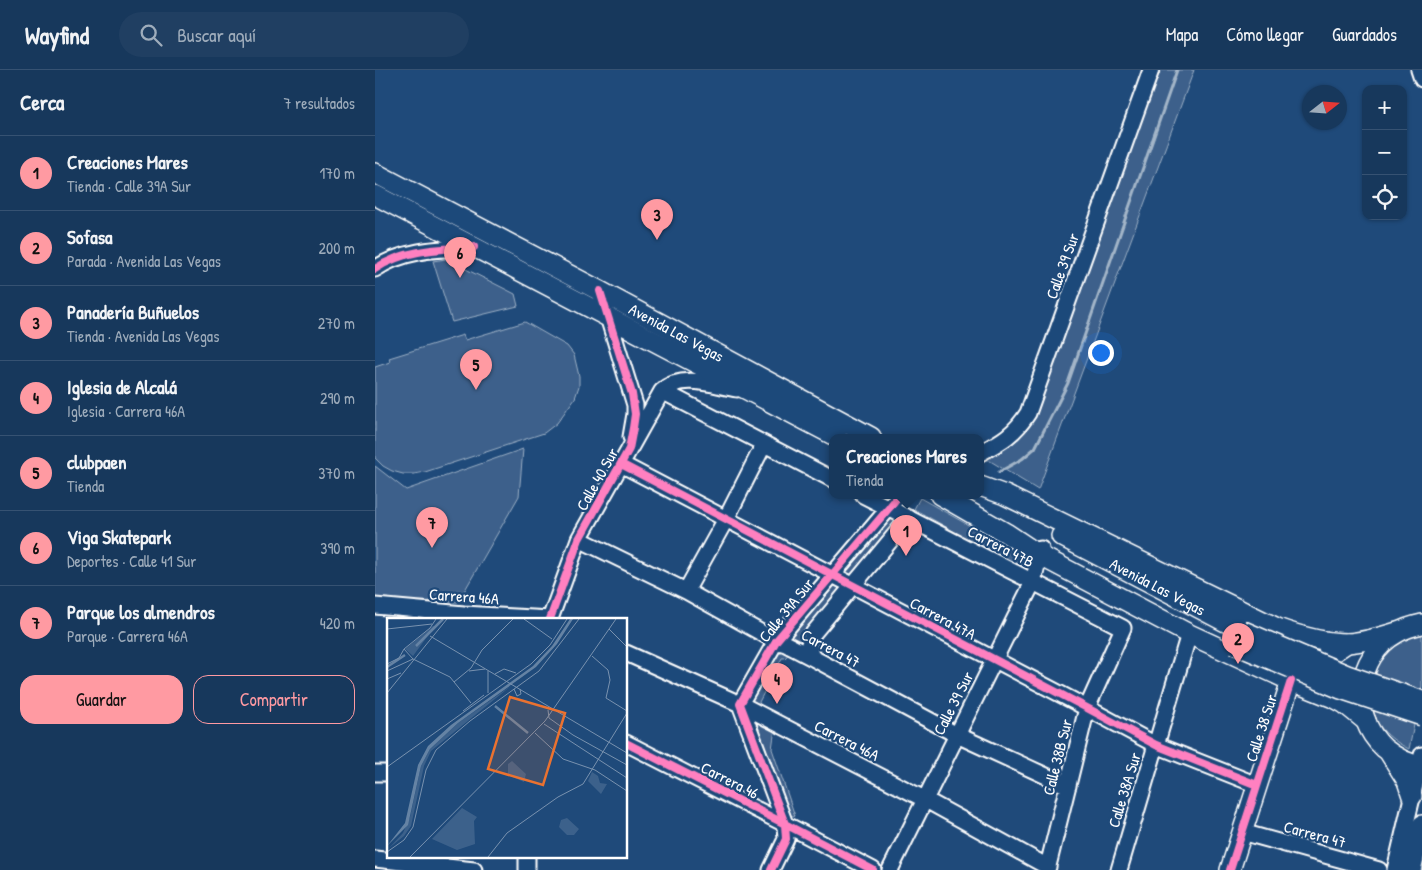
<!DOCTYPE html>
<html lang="es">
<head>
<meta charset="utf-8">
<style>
	:root { --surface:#17385c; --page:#203f62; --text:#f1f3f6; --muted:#9eacbb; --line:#365272; --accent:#ff9aa2 }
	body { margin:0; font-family:"Patrick Hand",sans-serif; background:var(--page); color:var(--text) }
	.controls { position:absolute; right:15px; top:15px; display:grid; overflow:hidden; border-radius:10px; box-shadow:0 1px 4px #0004 }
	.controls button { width:45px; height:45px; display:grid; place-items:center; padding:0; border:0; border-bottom:1px solid var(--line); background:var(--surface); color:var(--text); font:25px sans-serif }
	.compass { position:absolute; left:927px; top:15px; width:45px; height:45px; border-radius:50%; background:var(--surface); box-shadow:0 1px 4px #0004; rotate:73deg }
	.you { position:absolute; left:725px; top:282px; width:18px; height:18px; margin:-12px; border:4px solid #fff; border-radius:50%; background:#1a73e8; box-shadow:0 0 0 8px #1a73e833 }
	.badge { display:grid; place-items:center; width:32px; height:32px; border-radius:50%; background:var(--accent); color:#111; font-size:16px; font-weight:700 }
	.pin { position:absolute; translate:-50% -41px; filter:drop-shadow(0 1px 2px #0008) }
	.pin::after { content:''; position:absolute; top:26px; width:18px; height:15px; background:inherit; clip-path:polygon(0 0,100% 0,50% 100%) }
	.popup { position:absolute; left:454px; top:364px; width:155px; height:65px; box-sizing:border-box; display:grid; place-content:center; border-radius:10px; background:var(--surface); filter:drop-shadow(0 1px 4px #0005); font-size:16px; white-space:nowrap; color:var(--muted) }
	.popup b { font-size:19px; color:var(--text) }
	.popup::after { content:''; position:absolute; left:50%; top:100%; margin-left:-10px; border:10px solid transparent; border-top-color:var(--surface) }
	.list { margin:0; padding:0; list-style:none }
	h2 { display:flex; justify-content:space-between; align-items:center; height:65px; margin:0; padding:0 20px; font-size:21px }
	h2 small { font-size:16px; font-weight:400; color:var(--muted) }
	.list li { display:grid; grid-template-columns:32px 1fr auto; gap:15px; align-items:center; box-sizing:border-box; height:75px; padding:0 20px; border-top:1px solid var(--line) }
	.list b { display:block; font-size:19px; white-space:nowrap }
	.list p { margin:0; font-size:16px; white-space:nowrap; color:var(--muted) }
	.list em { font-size:16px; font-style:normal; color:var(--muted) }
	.actions { display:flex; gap:10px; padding:15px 20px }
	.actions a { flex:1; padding:11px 0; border:1px solid var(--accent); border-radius:15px; text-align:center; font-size:18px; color:var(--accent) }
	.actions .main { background:var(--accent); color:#111 }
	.icon { flex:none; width:28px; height:28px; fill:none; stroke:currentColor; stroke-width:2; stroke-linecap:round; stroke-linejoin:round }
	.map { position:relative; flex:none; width:1047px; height:800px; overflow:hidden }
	header { display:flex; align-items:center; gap:30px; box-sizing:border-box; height:70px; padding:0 25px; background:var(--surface); border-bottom:1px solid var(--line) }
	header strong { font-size:24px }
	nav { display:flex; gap:28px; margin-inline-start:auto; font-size:18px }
	.search { width:350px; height:45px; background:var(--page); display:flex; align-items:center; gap:12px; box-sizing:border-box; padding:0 18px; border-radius:28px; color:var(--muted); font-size:19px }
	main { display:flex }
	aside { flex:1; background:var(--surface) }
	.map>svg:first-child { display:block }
	.green { fill:#3c618b; stroke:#9eb0c5 }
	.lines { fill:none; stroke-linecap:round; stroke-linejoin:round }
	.stream { stroke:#a3b5c8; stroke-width:3 }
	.minor-casing { stroke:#fff; stroke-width:19 }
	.major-casing { stroke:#fff; stroke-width:22 }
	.minor { stroke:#1f4a7a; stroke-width:15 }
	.major { stroke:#1f4a7a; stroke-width:19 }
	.major-bridge-casing { stroke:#fff; stroke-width:22; stroke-linecap:butt }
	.major-bridge { stroke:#1f4a7a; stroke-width:19 }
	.cycleway-casing { stroke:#1f4a7a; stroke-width:11 }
	.cycleway { stroke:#ff80c0; stroke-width:8 }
	.labels { text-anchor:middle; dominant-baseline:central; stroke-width:4.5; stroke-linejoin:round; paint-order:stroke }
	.street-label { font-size:16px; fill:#fff; stroke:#1f4a7a }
	.inset-river { fill:none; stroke:#6583a4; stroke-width:2.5 }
	.inset-road { fill:none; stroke:#7992af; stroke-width:1 }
	.view { fill:#eb7230; fill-opacity:0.15; stroke:#eb7230; stroke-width:2.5 }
	.inset-edge { fill:none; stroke:#fff; stroke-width:2.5 }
</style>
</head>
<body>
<header>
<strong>Wayfind</strong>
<div class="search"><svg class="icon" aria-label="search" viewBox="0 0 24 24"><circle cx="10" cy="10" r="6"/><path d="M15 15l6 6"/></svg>Buscar aquí</div>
<nav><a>Mapa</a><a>Cómo llegar</a><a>Guardados</a></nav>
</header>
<main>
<aside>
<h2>Cerca<small>7 resultados</small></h2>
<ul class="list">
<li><span class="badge">1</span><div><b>Creaciones Mares</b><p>Tienda · Calle 39A Sur</p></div><em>170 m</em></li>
<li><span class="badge">2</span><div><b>Sofasa</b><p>Parada · Avenida Las Vegas</p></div><em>200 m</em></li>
<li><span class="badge">3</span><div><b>Panadería Buñuelos</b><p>Tienda · Avenida Las Vegas</p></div><em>270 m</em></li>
<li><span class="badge">4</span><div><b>Iglesia de Alcalá</b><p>Iglesia · Carrera 46A</p></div><em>290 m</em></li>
<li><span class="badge">5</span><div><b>clubpaen</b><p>Tienda</p></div><em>370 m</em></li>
<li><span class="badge">6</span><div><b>Viga Skatepark</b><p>Deportes · Calle 41 Sur</p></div><em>390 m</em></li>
<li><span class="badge">7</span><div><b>Parque los almendros</b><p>Parque · Carrera 46A</p></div><em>420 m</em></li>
</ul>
<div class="actions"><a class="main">Guardar</a><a>Compartir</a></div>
</aside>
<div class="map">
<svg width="1047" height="800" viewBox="0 0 1047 800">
	<rect width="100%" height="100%" fill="#1f4a7a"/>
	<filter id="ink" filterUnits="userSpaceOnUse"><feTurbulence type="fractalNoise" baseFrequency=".02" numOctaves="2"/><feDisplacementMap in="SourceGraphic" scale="10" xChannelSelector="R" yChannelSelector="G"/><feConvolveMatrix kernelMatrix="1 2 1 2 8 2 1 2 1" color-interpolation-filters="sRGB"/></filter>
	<g filter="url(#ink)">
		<path class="green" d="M785 0H819L663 420 612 389 644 368 662 343 688 264Z
			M71 189 140 224 143 236 77 252 58 191Z
			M150 252 192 276 199 285 204 306V316L200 328 182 353 169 363 50 402 39 404H28L17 401 8 396 0 388V297L15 292 14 288 88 265 90 270Z
			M148 379 144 426 83 532 0 530V396L31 420Z
			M545 428 656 490 650 501 539 439Z
			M509 444 529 454 410 588H407L384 632V636L400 658 397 679 420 746 408 745 374 652 376 615Z
			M1047 563V616L1034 679C1018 671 1000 657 997 638 996 630 998 619 1000 611 1002 599 1005 588 1012 579 1020 570 1036 566 1047 563Z"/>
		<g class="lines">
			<path class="stream" d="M624 402 647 389 660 378 693 313 802 0"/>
			<g class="minor-casing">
				<path id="minor" d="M1044 0 1047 9
					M0 199C29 179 65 179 99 177
					M225 221 260 335V344L256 367
					M287 321 457 409
					M605 383C626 372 640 364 653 343L776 0
					M246 394 712 638 781 675 882 715
					M488 425 748 558 712 638 672 800
					M204 469 311 521 401 571 411 574 436 587 582 665 693 716
					M311 521 351 449 389 374
					M0 536 89 544 176 549
					M175 549 204 469 287 321C307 303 338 315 362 319
					M251 583 365 634 549 729 673 797
					M436 587 434 574 436 566 534 448
					M251 673 410 754 498 800
					M0 703H14
					M867 762 1004 800
					M152 786V800
					M0 789 99 800
					M396 800 411 769 410 754 365 634 401 571 514 438 524 425
					M515 800 658 512 666 479
					M744 800 814 564
					M1020 800 1047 685"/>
			</g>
			<g class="major-casing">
				<g id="major">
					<path id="s1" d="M0 103 225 221 496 367"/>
					<path d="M0 125 462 367"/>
					<path d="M605 416 630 425 902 558C924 566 949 573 972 573 989 572 1006 567 1022 562"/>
					<path d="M565 425 631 463 664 485 814 564 916 611 961 629 970 634 991 651"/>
					<path id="s2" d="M686 466 866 560"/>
					<path d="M1047 554C1038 556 1030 558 1022 563 980 586 974 646 1009 678 1020 687 1033 694 1047 696"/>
					<path d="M1015 684 1032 711 1037 726"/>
					<path d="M855 800 916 611 972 573"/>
					<path d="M1036 800 1047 755"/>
				</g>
			</g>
			<use href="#minor" class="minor"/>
			<use href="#major" class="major"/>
			<g class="major-bridge-casing">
				<path id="major-bridge" d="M866 560 972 605 1047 631
					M859 574 966 619 1047 646"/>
			</g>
			<use href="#major-bridge" class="major-bridge"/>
			<g class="cycleway-casing">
				<path id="cycleway" d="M0 199C29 179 65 179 99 177
					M246 394 712 638 781 675 882 715
					M175 549 204 469 254 379 258 358 260 344 257 324 225 221
					M251 673 410 754 498 800
					M396 800 411 769 410 754 365 634 401 571 514 438 524 425
					M855 800 916 611"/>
			</g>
			<use href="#cycleway" class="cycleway"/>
		</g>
	</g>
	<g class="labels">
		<g class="street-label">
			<text transform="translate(687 196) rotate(-70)">Calle 39 Sur</text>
			<text stroke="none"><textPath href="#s1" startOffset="341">Avenida Las Vegas</textPath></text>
			<text transform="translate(222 409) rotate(-61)">Calle 40 Sur</text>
			<text transform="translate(626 476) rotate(27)">Carrera 47B</text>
			<text stroke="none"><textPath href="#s2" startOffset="109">Avenida Las Vegas</textPath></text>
			<text transform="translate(89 526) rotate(4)">Carrera 46A</text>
			<text transform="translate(411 540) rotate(-51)">Calle 39A Sur</text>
			<text transform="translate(568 548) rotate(28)">Carrera 47A</text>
			<text transform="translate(456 578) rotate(28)">Carrera 47</text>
			<text transform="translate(578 633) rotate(-63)">Calle 39 Sur</text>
			<text transform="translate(886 658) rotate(-72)">Calle 38 Sur</text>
			<text transform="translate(472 670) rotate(27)">Carrera 46A</text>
			<text transform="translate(682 687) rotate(-76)">Calle 38B Sur</text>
			<text transform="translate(355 710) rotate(27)">Carrera 46</text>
			<text transform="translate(749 720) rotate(-73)">Calle 38A Sur</text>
			<text transform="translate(940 764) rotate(15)">Carrera 47</text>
		</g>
	</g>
	<g transform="translate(12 548)">
		<rect width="240" height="240" fill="#1f4a7a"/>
		<path d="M48 8 26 38 18 31 46 8ZM125 67 44 133 37 148 24 208 17 218 2 230 16 215 23 199 34 148 43 131 71 105ZM125 143 139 156 137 164 121 157V146ZM205 154 211 158 213 165 220 166 214 176 201 163ZM75 190 90 199 87 203 88 226 70 232 45 221ZM180 200 192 211 187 217H180L172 209 174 202Z" fill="#3c618b"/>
		<path d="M183 1H186L170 26 149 49 71 105 43 131 34 148 21 207 0 228 18 205 31 147 41 128 64 107 146 48 165 28Z" fill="#6583a4"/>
		<path class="inset-river" d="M29 28 56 1M0 49 18 37M108 88 141 115"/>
		<path class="inset-road" d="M137 1 165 21M0 11 45 6M222 11 240 29M43 18 240 135M205 38 221 52 223 62 219 80 240 93M26 41 17 31 43 10 49 1M0 46 12 40 17 31M0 53 26 41 63 59 84 85M82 53 98 51M101 53V75M108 56 117 51 129 55M0 61 14 55M67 64 84 50 95 32 126 1M127 71 130 78 134 76 133 71M0 75 60 1M161 92 162 100 186 117 240 147M76 93 97 77M157 106 240 160M148 115 176 141 208 152 240 173M0 149 144 46 163 27 180 1M0 234 17 222 26 209 39 152 49 132 83 103 152 53 192 1M23 239 158 103 229 1M101 239 120 215 171 179 196 166 240 95"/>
		<path class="view" d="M123 79 178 95 156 167 101 151Z"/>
		<rect width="240" height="240" class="inset-edge"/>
	</g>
</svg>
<div class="controls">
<button>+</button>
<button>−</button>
<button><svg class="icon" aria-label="locate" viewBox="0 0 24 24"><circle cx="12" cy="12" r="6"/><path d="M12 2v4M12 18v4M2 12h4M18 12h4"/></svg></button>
</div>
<svg class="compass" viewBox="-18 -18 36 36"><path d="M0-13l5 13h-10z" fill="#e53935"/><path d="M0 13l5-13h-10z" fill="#9eacbb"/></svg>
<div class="you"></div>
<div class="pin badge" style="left:531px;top:486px">1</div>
<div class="popup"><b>Creaciones Mares</b>Tienda</div>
<div class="pin badge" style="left:863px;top:594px">2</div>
<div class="pin badge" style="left:282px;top:170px">3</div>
<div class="pin badge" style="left:402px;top:634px">4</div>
<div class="pin badge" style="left:101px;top:320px">5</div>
<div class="pin badge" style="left:85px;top:208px">6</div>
<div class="pin badge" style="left:57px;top:478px">7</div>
</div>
</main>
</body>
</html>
